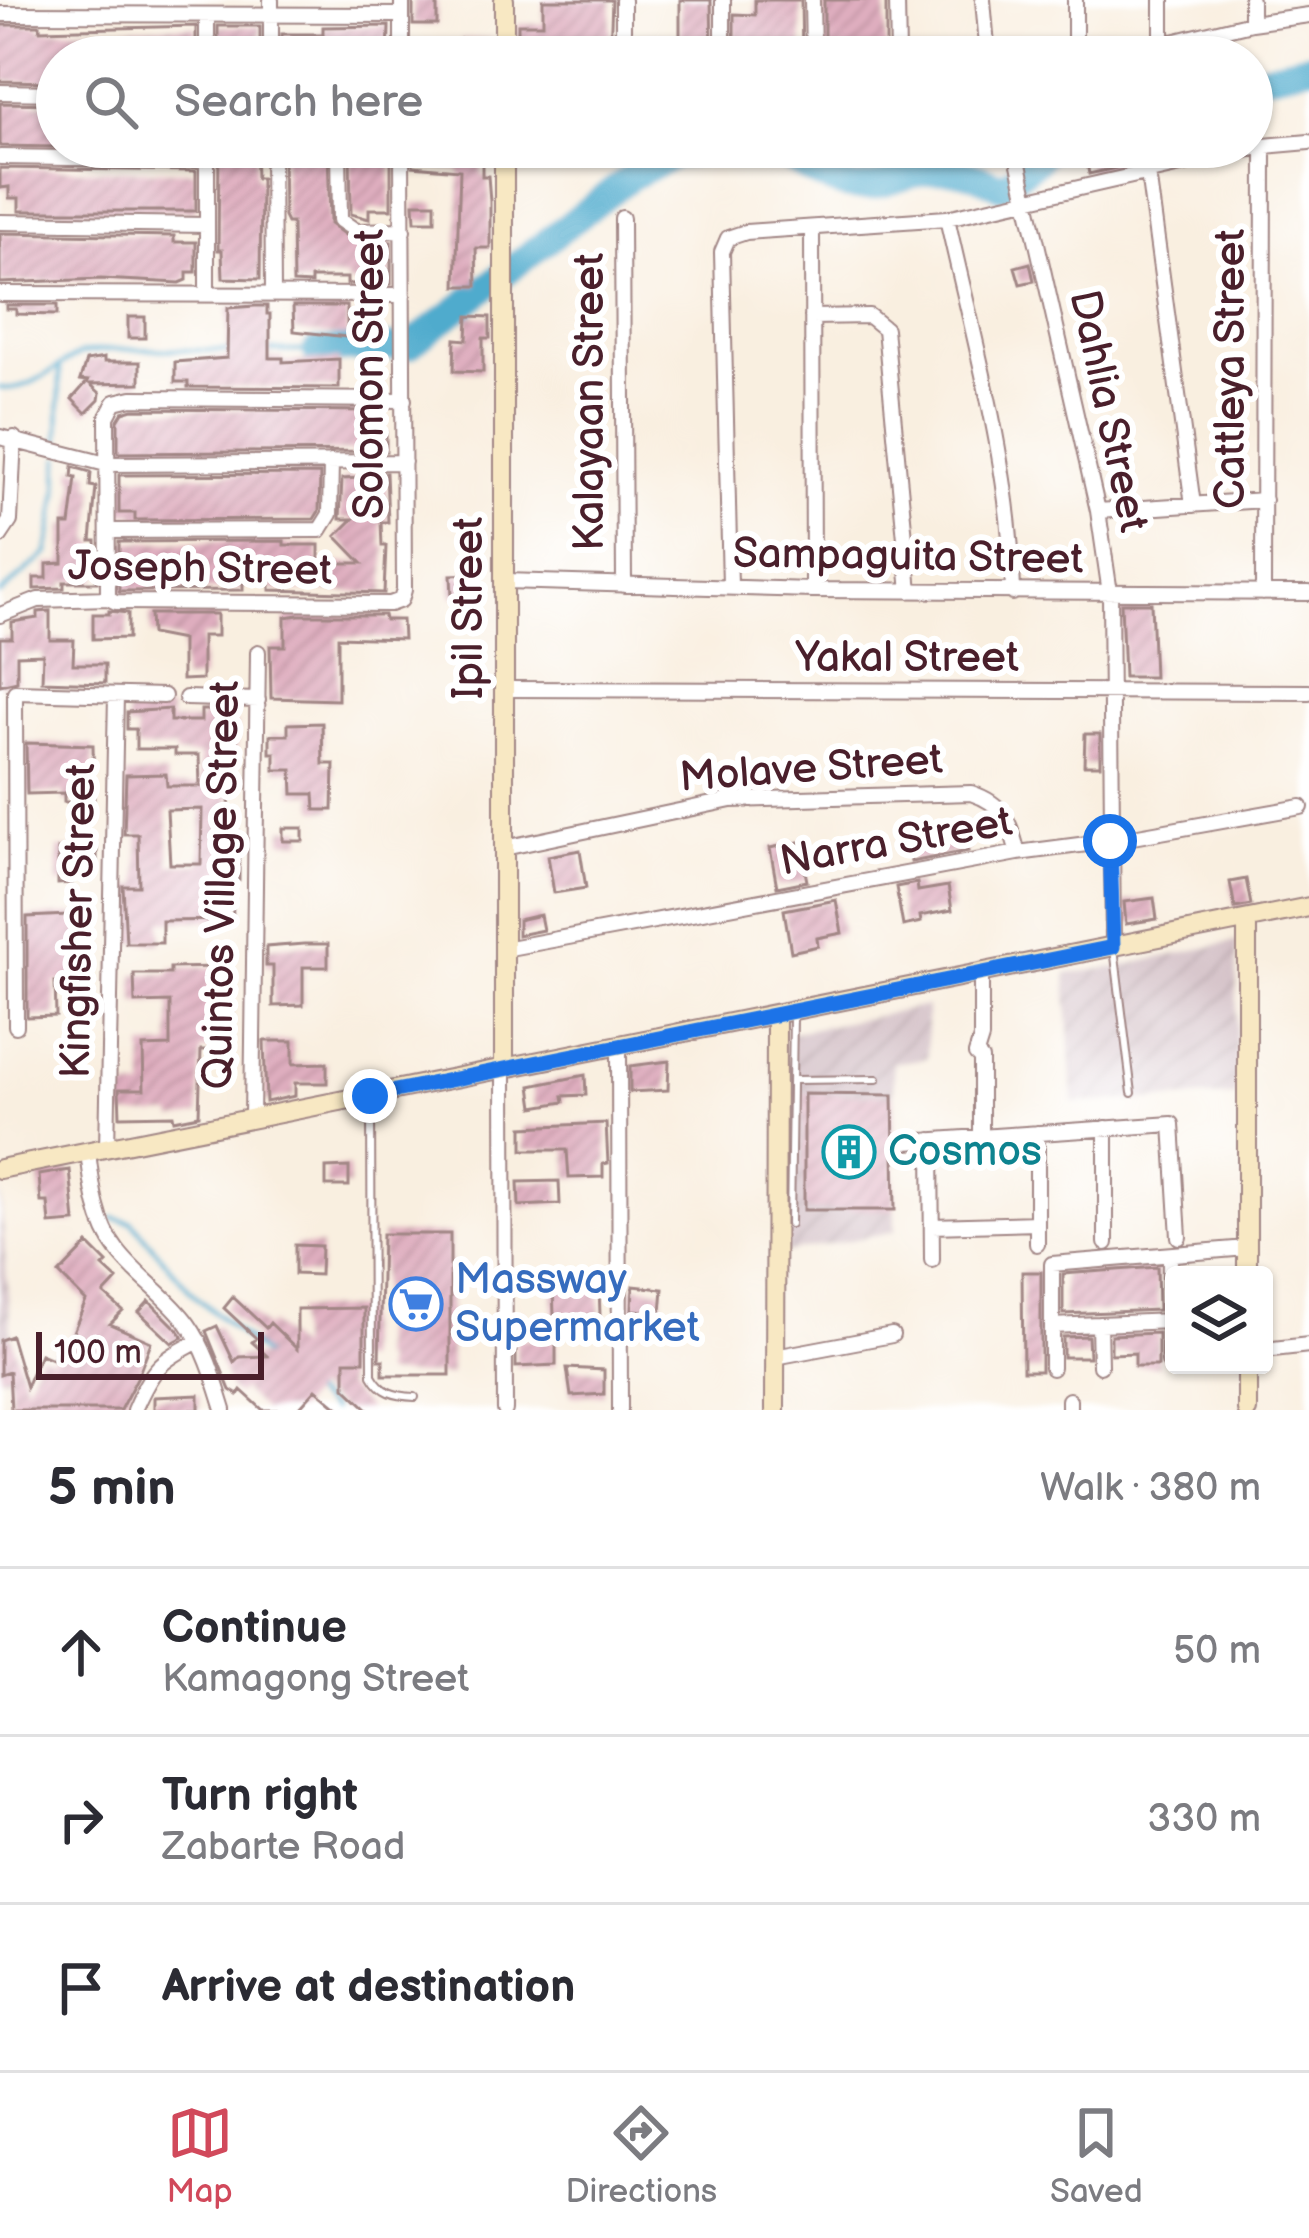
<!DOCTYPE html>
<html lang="en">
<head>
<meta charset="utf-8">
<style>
	:root { --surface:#fff; --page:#f2f2f3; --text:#2b2b33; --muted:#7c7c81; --line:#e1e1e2; --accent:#d1495b }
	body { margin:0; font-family:"Balsamiq Sans",sans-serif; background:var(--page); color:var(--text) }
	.controls { position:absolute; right:36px; bottom:36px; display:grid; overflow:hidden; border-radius:12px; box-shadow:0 3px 9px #0004 }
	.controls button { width:108px; height:108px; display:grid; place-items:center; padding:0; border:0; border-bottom:3px solid var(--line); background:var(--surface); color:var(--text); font:60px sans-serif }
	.scale { position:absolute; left:36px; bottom:30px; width:228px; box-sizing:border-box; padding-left:12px; border:6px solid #4a1f2b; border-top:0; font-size:33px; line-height:42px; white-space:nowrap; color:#4a1f2b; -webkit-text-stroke:9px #fff; paint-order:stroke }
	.stop { position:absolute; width:36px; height:36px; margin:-27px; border:9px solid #1a73e8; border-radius:50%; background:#fff }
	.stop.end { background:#1a73e8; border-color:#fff; box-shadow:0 3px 12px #0008 }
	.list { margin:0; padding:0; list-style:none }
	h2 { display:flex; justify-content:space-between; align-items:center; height:156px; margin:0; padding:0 48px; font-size:51px }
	h2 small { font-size:39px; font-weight:400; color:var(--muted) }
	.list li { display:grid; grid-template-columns:78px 1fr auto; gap:36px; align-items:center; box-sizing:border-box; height:168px; padding:0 48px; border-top:3px solid var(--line) }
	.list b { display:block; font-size:45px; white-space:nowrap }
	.list p { margin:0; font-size:39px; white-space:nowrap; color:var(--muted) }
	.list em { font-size:39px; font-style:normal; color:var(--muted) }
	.icon { flex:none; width:66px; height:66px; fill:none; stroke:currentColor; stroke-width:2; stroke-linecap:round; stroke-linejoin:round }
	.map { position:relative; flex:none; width:1309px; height:1410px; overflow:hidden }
	.search { position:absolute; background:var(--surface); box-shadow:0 3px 9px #0004; left:36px; right:36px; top:36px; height:132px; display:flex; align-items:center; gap:30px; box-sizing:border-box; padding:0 42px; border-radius:66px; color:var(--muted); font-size:45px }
	.sheet { height:660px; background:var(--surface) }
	nav { display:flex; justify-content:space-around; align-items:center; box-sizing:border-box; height:168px; border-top:3px solid var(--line); background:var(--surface); font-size:33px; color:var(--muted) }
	nav a { display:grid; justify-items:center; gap:6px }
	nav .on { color:var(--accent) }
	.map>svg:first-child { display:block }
	.industrial { fill:url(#industrial-furrows) }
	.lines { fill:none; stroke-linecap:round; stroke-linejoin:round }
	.stream { stroke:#4fabcd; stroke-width:4.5 }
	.river { stroke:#4fabcd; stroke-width:27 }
	.building { fill:url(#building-hatch); fill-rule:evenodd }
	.lane-casing { stroke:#a28786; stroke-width:10 }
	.street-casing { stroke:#a28786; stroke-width:18 }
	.secondary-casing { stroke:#a28786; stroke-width:22 }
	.lane { stroke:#fff; stroke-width:6 }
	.street { stroke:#fff; stroke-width:14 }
	.secondary { stroke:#f8e8c3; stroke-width:18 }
	.route { stroke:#1a73e8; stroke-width:15 }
	.labels { text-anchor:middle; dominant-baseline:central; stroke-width:12; stroke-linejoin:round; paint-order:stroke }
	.street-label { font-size:42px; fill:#4a1f2b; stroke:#fff }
	.culture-label { font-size:42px; fill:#0d838f; stroke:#fff; text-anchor:start }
	.shop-label { font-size:42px; fill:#366cbe; stroke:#fff; text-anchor:start }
</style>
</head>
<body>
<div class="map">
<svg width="1309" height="1410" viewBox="0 0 1309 1410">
	<defs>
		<pattern id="industrial-furrows" width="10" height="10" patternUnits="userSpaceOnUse" patternTransform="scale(3)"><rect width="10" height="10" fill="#d2bec4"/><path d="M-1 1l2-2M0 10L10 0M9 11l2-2" fill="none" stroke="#b6a3a9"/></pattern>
		<pattern id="building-hatch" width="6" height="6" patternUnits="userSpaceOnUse" patternTransform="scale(3)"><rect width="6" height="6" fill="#dfaebf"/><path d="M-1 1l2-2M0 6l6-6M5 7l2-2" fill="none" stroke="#c195a4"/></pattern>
	</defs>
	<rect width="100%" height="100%" fill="#fff"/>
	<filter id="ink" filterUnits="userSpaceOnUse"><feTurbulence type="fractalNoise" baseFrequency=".00833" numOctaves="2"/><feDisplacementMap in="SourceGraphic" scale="24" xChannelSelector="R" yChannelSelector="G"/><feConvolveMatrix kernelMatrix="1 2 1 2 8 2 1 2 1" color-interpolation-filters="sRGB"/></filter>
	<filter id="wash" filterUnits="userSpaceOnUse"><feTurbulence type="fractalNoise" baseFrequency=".004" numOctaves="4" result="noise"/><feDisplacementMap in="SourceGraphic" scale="48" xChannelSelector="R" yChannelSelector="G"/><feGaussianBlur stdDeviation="2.7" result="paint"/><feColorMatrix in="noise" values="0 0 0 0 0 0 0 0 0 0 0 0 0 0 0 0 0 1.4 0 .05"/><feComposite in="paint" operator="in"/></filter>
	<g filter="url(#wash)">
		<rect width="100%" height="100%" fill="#f9efe0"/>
		<path class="industrial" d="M1237 941 1236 1096 1073 1103 1066 974 1117 967Z
			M927 1006V1058L893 1063 895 1231 786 1253 785 1061 792 1060 790 1033Z
			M0 1185 14 1374 0 1377Z"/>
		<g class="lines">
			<path class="stream" d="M268 351H316
				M0 388C30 392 53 368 78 355 97 345 204 351 233 351
				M59 447 60 369
				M0 594 48 553 58 492 59 458
				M113 1218 132 1222 193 1294 266 1357
				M308 1391 331 1410"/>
			<path class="river" d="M1252 78 1309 65
				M769 147C793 161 819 180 846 186 874 192 894 179 919 173 948 166 977 173 1001 187L1038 160 1047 147
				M316 351 409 346 631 177 675 156 730 147"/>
		</g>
		<g id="blocks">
			<path class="building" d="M413 0H437V25H413Z
				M543 0H612L610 50 547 57V45H518V24H543Z
				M680 0H711L712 57H680Z
				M755 0H801L802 57H734V14L755 15Z
				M824 0H886V57H824Z
				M0 25H40V30L196 26V55L124 57 123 49 98 50V57L57 55V82L0 81Z
				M218 26H260V57H218Z
				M389 26 388 57H282V34H323V27Z
				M461 39H490V57H461Z
				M0 103 57 104V147L0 146Z
				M219 147H255L256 178H261L260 279 223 278 222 250H218Z
				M283 147H328L330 224 355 242H391V284H347V278H311V284L293 283 292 223H287L284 217Z
				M350 147H387L391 152V209H369V219L351 214Z
				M413 147H482V176H488L490 201V248H476L477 286H456L460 170 413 166Z
				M1084 147H1205V148L1089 174Z
				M0 168 196 171V211H19V198H9V187L0 188Z
				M414 203H435V221H415Z
				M0 233 174 236V242H196V272H187V280L180 283 101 279 0 283Z
				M1030 263 1034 281 1020 284 1015 267Z
				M6 305H57V315L16 314V309H6Z
				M255 306H267V314H270V358H283V362L339 359V388L188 387V382H175V362L227 358 228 308Z
				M293 306H347V337L294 331Z
				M468 316 490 317V338H483V372L454 371 455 339 467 340Z
				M128 317H145V338H128Z
				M104 358V362H140V383L90 384 100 393 99 400 86 413 72 399 88 381 80 380 86 361Z
				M133 409 375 411V432H386V451L118 453V420L123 412Z
				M73 467 91 472 90 486 96 487 91 541H96L97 582H64V588L34 589V578H47V564L63 563V525H70L76 478 72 477Z
				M369 473H386L388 522H381L382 546H386L384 593 270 590V565H243V590L119 591V542L284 541V545H319V563H362L336 536 353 519H340L342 479 361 478Z
				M320 474 319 511 314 519 135 520V513H119V475Z
				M474 574 472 596 452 597 451 575Z
				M1121 603H1151L1154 677H1124Z
				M50 611V640H74L73 664H105V683L42 681 43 654 17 655V681L0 685V638H12V622L38 618V612Z
				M109 611 128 613V638L93 639V614H109Z
				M150 614H217V636H202V679L182 680V640L151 634Z
				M299 615H384L385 620H402L403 639 338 637V700L271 698 270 646H285V617Z
				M170 709V721H201V710H230V723H237V751H230L228 756 230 832 239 831V880H232L233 920 162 921V943H126L123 886H139L138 834H124L126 775 166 774 167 786H200L199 755H175V749H136V729H127V712ZM202 809 201 864H170L167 810Z
				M322 723 323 764H334L333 810H315L314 794H293L292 770H275V753H270V735H288V724Z
				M1085 734H1100V765H1084Z
				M26 743 93 745 94 802H64V793L27 794Z
				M963 826 968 851 911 862 906 837Z
				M283 828H303V841H283Z
				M799 842 807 881 777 887 770 848Z
				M58 849H97V868H72V883L58 884Z
				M580 850 586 888 554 893 548 856Z
				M1246 879 1251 905 1235 908 1230 882Z
				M917 883 918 891 948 886 952 910 920 916 921 922 903 926 896 887Z
				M1154 898 1157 919 1126 924 1124 902Z
				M836 900 842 933 817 938 818 946 791 952 784 910Z
				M90 914 87 981 55 982 56 1016 27 1017V917Z
				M540 915 543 930 518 935V920Z
				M304 944H328V967H303V1005L273 1006V966H266V947Z
				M219 967V981H210V1006H232L230 1050H201L199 1115 174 1120 173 1115 120 1116 119 1089H144L143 1047 170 1046V1002L135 1003 134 974H170V968Z
				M264 1041H293V1064L327 1063V1083H295V1096L266 1102Z
				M669 1061 668 1090 630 1092V1066Z
				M585 1075 586 1095 563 1096 564 1102 534 1107 531 1086Z
				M804 1094 893 1095 895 1210H804Z
				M606 1123 608 1163 603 1164V1177L569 1178 567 1150H523V1127Z
				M349 1167V1186H326V1168Z
				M70 1170 75 1222 50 1224 48 1202H41L39 1175Z
				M559 1181 560 1204 519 1206 518 1182Z
				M382 1234H450V1375H383V1360H379Z
				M88 1244 107 1263 103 1267 117 1280 104 1294 123 1311 110 1324 151 1342 138 1376 120 1410H11L9 1372 0 1375V1340L11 1336 26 1387 40 1354 52 1359 59 1342 67 1346 86 1301 59 1274Z
				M295 1245 321 1246 320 1275 295 1274Z
				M1157 1267 1158 1310 1063 1314V1274Z
				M1022 1272H1041V1371H1023Z
				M633 1286 663 1289 661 1312 632 1310Z
				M599 1287 600 1315H554L553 1288Z
				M233 1297 266 1328 270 1323 297 1349V1309L364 1308V1361H345V1387L369 1410H341L316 1389 297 1410H263L241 1390 238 1395 230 1390 206 1331 217 1326 234 1362 239 1357 267 1356 252 1342 256 1338 224 1308Z
				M149 1301 179 1331 183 1337 172 1343 139 1312Z
				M1158 1333V1366H1135V1353L1111 1354V1335Z
				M1088 1336 1089 1357H1063V1337Z
				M516 1338 556 1341V1365L516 1367Z
				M567 1368 604 1370V1394L571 1396Z
				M199 1395V1410H154V1397Z"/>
		</g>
	</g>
	<g filter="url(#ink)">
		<use href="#blocks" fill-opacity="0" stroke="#a28786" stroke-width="3"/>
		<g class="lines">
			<g class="lane-casing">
				<path id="lane" d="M1114 948 1132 1093
					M793 1080 877 1079
					M371 1101 372 1375C382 1393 395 1396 415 1397
					M790 1224 793 1015"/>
			</g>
			<g class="street-casing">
				<path id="street" d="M271 0V57
					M402 0V57
					M623 0V57
					M723 0V57
					M812 0 813 57
					M897 0 898 57
					M983 0 988 57
					M1162 0V45
					M1251 0V23
					M0 14 402 15
					M207 57V15
					M1075 57V0
					M1110 57 1251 23 1309 15
					M0 92 57 93
					M207 147V294
					M272 147 273 294
					M339 147 340 220 356 231 403 230
					M1015 147 1098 511 1110 593 1113 947
					M0 157 207 160
					M1148 173 1193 505
					M622 218 624 585
					M947 218C974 341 1011 466 1013 593
					M0 222 207 225
					M812 228 813 590
					M0 294 403 295
					M812 317 869 316 885 329 910 591
					M0 437 106 464 404 462
					M1098 511 1264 500
					M109 531 320 530 330 514 331 462
					M0 536 10 521 14 438
					M505 581 813 590 1309 593
					M730 586 722 252 728 238 746 232 947 218 1264 146 1309 142
					M1263 593 1264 146
					M108 598 107 417 115 402 132 398 404 400
					M0 615 38 600 108 598 116 602 390 604 401 600 404 590 402 147
					M505 689 1309 692
					M186 698 258 700
					M504 848 731 800 971 793C1004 804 1009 820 1018 853
					M504 949 1018 853 1110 841 1301 807
					M981 973V1038L976 1054 981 1059V1137
					M16 1026 15 692 164 696
					M619 1046 620 1410
					M504 1069 505 1410
					M252 1119 258 652
					M1106 1128V1243
					M1037 1133V1244
					M931 1140 932 1260
					M906 1142 1172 1124 1179 1237
					M107 1149 116 695
					M88 1152C92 1185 96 1223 117 1250 137 1277 168 1296 188 1324 206 1349 215 1381 224 1410
					M932 1226 1037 1223
					M1099 1324 1100 1366
					M1052 1326 1170 1321
					M1264 1350 1309 1345
					M775 1357 892 1335
					M1169 1362 1170 1256
					M1052 1368V1264L1247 1248
					M1069 1400V1410
					M134 1410C152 1369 159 1361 199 1341"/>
			</g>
			<g class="secondary-casing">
				<path id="secondary" d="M504 0V57
					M504 1069V147
					M0 1169 1309 907
					M1247 1275V920
					M1247 1365V1410
					M775 1410 776 1014"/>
			</g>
			<use href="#lane" class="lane"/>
			<use href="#street" class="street"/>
			<use href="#secondary" class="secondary"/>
		</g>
	</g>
	<g class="lines" filter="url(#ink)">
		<path class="route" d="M370 1096 1113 947 1110 841"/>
	</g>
	<defs>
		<g id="building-ring" transform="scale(2.7)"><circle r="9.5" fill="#fff" stroke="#0f9aa8" stroke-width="1.5"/><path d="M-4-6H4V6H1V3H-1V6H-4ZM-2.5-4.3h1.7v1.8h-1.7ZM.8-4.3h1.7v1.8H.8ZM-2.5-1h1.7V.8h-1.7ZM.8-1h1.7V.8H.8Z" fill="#0f9aa8"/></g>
		<g id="supermarket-ring" transform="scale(2.7)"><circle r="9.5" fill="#fff" stroke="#3f7fe0" stroke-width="1.5"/><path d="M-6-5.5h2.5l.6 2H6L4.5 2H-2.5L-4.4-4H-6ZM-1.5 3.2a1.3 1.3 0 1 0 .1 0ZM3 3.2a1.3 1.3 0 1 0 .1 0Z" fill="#3f7fe0"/></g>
	</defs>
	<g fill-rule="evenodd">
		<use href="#building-ring" x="849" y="1152"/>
		<use href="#supermarket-ring" x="416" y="1304"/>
	</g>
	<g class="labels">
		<g class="street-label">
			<text transform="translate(1231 369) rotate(-90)">Cattleya Street</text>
			<text transform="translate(370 374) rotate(-90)">Solomon Street</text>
			<text transform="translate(590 402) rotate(-90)">Kalayaan Street</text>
			<text transform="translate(1108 411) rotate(78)">Dahlia Street</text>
			<text transform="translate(908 557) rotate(1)">Sampaguita Street</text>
			<text transform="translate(200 569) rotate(1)">Joseph Street</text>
			<text transform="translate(469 608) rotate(-90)">Ipil Street</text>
			<text x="907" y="658">Yakal Street</text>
			<text transform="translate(811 769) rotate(-4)">Molave Street</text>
			<text transform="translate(896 842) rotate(-10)">Narra Street</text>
			<text transform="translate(222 885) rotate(-89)">Quintos Village Street</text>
			<text transform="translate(79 921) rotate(-89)">Kingfisher Street</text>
		</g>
		<g class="culture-label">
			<text x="888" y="1152">Cosmos</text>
		</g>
		<g class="shop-label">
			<text x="455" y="1280">Massway<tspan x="455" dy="48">Supermarket</tspan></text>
		</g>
	</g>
</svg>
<div class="controls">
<button><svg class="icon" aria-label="layers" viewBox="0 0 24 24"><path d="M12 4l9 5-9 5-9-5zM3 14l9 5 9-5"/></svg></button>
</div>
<div class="scale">100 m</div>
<div class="stop" style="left:1110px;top:841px"></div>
<div class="stop end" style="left:370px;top:1096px"></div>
<div class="search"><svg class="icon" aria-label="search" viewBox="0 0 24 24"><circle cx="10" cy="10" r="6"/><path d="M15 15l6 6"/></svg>Search here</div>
</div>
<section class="sheet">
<h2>5 min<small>Walk · 380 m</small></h2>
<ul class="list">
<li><svg class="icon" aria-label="ahead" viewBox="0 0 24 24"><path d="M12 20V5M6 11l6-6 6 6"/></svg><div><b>Continue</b><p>Kamagong Street</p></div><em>50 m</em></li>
<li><svg class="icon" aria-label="right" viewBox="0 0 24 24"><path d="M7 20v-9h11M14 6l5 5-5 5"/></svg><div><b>Turn right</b><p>Zabarte Road</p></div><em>330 m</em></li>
<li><svg class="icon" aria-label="arrive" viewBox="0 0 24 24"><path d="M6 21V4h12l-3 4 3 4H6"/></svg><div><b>Arrive at destination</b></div></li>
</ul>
</section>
<nav>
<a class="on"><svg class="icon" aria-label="map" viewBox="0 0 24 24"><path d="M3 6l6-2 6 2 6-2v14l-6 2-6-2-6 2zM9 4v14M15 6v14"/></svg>Map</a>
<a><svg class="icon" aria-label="directions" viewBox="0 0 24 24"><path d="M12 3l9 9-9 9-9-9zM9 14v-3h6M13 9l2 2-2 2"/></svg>Directions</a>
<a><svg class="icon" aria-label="saved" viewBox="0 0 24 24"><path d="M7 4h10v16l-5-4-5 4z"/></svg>Saved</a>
</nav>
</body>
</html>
